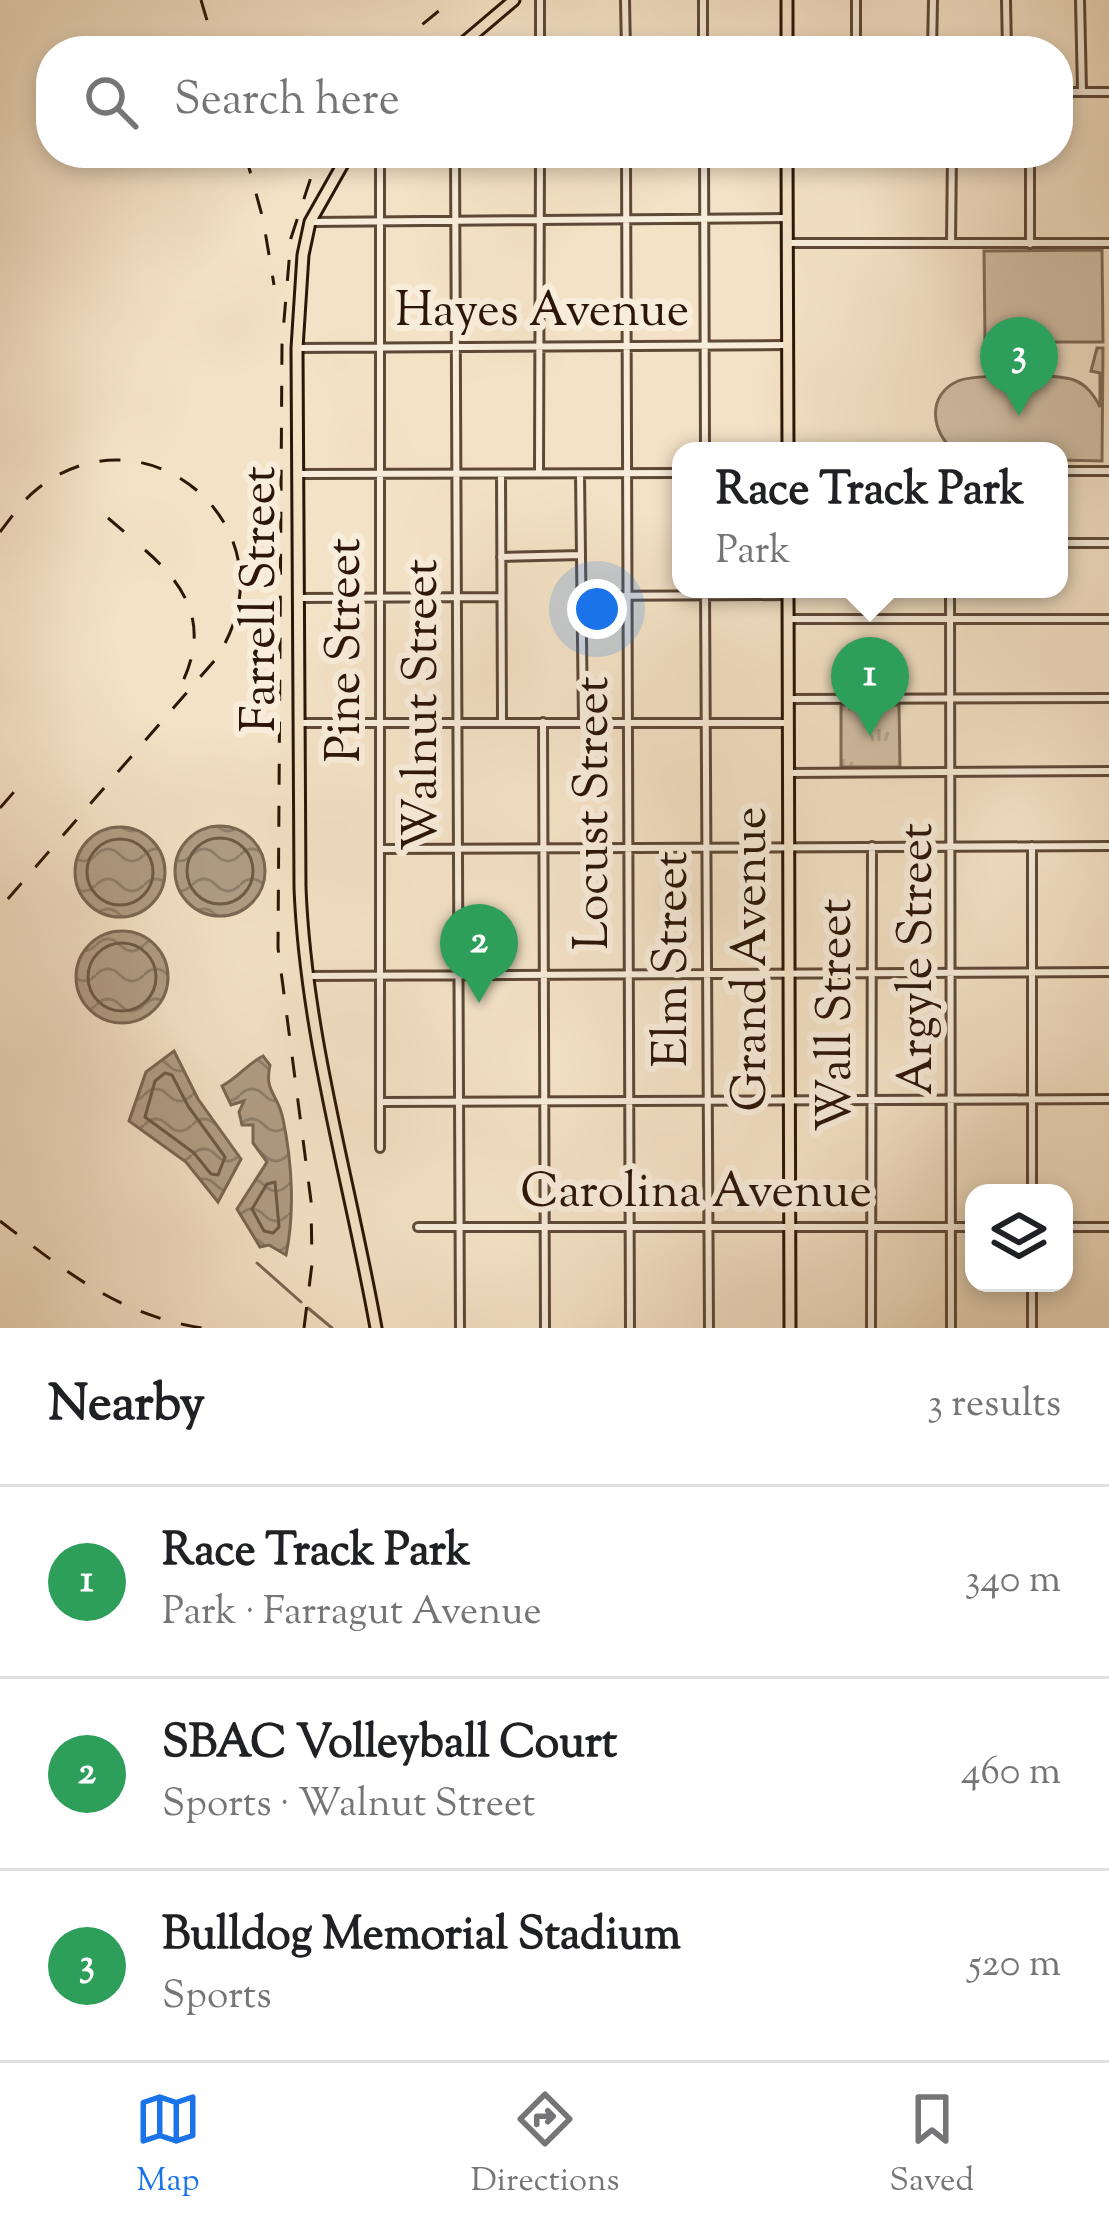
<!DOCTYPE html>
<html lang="en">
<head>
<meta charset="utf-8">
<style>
	:root { --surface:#fff; --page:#f2f2f2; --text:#202124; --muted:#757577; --line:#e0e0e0; --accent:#1a73e8 }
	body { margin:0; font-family:"Sorts Mill Goudy",serif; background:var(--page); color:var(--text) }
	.controls { position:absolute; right:36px; bottom:36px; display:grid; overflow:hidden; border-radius:24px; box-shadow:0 6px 18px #0003 }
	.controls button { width:108px; height:108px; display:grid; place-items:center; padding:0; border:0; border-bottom:3px solid var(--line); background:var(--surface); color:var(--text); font:60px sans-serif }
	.you { position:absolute; left:597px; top:609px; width:42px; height:42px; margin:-30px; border:9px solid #fff; border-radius:50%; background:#1a73e8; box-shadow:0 0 0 18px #1a73e833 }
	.badge { display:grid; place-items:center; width:78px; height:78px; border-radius:50%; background:var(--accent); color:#fff; font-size:39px; font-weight:700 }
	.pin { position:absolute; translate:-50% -99px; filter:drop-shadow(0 3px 6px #0008) }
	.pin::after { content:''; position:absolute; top:63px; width:42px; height:36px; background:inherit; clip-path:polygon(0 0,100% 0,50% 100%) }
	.popup { position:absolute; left:672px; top:442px; width:396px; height:156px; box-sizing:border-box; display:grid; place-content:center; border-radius:24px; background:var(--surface); filter:drop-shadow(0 3px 9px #0005); font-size:39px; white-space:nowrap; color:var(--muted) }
	.popup b { font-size:45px; color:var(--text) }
	.popup::after { content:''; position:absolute; left:50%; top:100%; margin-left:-24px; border:24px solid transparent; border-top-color:var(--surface) }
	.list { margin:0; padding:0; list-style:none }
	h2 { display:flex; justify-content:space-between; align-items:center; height:156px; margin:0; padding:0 48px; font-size:51px }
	h2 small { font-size:39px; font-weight:400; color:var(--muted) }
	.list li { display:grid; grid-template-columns:78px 1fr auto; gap:36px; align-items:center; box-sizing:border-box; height:192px; padding:0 48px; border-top:3px solid var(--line) }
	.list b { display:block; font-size:45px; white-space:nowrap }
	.list p { margin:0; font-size:39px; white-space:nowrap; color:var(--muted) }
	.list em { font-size:39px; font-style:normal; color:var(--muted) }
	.icon { flex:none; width:66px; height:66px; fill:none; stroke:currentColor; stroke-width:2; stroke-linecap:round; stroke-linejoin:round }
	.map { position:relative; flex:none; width:1109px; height:1328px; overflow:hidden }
	.search { position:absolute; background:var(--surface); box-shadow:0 6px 18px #0003; left:36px; right:36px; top:36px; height:132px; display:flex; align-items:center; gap:30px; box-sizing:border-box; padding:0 42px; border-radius:48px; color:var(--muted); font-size:45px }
	.sheet { height:732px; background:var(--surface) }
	nav { display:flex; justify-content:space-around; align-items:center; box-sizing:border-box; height:168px; border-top:3px solid var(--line); background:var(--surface); font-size:33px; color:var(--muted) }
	nav a { display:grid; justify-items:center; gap:6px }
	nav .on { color:var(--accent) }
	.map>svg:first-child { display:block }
	.grass { fill:#d2bfa6; stroke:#7f6a56; stroke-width:3 }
	.park { fill:url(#park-tufts); stroke:#7f6a56; stroke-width:3 }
	.water { fill:url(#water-waves); stroke:#7b6753; stroke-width:3 }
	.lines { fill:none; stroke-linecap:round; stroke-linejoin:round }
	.shore { stroke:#6e5a46; stroke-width:3 }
	.stream { stroke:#7b6753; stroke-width:3 }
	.minor-casing { stroke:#5e4937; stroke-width:12 }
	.major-casing { stroke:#2c1607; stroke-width:15 }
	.minor { stroke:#f8ecda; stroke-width:6 }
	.major { stroke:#f4e2c6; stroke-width:9 }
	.rail { stroke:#2c1607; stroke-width:3; stroke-dasharray:21 21; stroke-linecap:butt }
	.labels { text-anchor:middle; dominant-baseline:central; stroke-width:12; stroke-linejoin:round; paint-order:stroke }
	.street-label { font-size:48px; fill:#2c1607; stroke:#f8ecda }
</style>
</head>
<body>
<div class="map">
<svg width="1109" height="1328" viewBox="0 0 1109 1328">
	<defs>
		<pattern id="park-tufts" width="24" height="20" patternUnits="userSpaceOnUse" patternTransform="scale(3)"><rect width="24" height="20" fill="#d2bfa6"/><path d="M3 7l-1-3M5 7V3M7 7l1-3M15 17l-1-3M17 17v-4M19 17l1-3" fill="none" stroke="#b4a38d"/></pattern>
		<pattern id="water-waves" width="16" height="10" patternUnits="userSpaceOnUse" patternTransform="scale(3)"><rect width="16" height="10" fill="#b09d85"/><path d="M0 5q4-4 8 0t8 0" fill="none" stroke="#8f7f6b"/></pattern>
	</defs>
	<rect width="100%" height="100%" fill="#f4e2c6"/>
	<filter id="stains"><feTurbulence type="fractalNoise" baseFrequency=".00167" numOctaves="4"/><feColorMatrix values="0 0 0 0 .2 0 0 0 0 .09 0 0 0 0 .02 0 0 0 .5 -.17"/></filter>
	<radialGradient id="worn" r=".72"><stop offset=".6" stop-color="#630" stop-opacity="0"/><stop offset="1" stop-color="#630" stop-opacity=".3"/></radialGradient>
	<path class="grass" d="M1102 250 1103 342H985L984 251Z
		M1097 348H1103L1102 461 1059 460V451H955C931 433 926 395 958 381 975 374 1056 374 1074 380 1087 385 1094 395 1100 407V373L1091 371Z"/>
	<path class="park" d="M841 705H899L900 767H841Z"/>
	<path class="water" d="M175 871a45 45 0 1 1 90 0a45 45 0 1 1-90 0Z
		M75 872a45 45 0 1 1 90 0a45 45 0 1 1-90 0Z
		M76 977a46 46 0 1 1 92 0a46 46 0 1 1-92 0Z
		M174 1051 198 1099 241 1159 218 1202 186 1162 129 1121 146 1072Z
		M263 1056 270 1065C264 1093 278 1093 283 1119 292 1162 295 1212 286 1255L269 1245 260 1247 237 1209 267 1162 253 1143V1125H242L239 1112 244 1101 231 1105 222 1086C239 1077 247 1064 263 1056Z"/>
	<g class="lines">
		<path class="shore" d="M187 871a33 33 0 1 1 66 0a33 33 0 1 1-66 0Z
			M87 872a33 33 0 1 1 66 0a33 33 0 1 1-66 0Z
			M88 977a34 34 0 1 1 68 0a34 34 0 1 1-68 0Z
			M165 1073 172 1075 188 1106 225 1157 218 1175 211 1174 194 1153 145 1117 155 1081Z
			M275 1182 279 1227 273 1233 264 1231 252 1209 267 1184Z"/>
		<path class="stream" d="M257 1263 301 1302
			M308 1308 332 1328"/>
		<g class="minor-casing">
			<path id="minor" d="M625 0 626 51
				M703 0V51
				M856 0V51
				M1006 0 1007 51
				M1080 0 1082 91
				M540 51V0
				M932 51 933 0
				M1058 92H1109
				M455 153 460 1328
				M626 153 630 1328
				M704 153 705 451
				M311 222 787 218
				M787 243H1109
				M951 243 952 153
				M1030 244V153
				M297 348 788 345
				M1059 471H1109
				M539 473 540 153
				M297 474 681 473
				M501 474 502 722
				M580 474 583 722
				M1059 543H1109
				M501 557 581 555
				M705 589 709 1328
				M950 589 951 1328
				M582 596 788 595
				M299 598 501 597
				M789 619H1109
				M789 699 1109 698
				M543 722 545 1328
				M300 723H789
				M789 773 1109 771
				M381 849 1109 846
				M309 976 1109 972
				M381 1102 1109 1099
				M380 1148V153
				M1032 1193V846
				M418 1227H974
				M1064 1227H1109
				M871 1328 872 846
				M1032 1328V1283"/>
		</g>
		<g class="major-casing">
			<path id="major" d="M787 0V51
				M454 51 514 0
				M349 153 310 222 303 255 297 348 300 888C306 1037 350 1182 376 1328
				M787 153 788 451
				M788 589 790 1328"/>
		</g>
		<use href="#minor" class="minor"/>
		<use href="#major" class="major"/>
		<path class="rail" d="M201 0 216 51
			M390 51 452 0
			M245 153 263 219 274 285
			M108 518 129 536
			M0 532C11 518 22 501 36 490 147 399 302 532 215 660L0 908
			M145 550C191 590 210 630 179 689
			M0 808 26 778
			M0 1221C67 1272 116 1314 202 1328
			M304 1328 312 1264 311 1201 278 948 282 344 291 238 319 153"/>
	</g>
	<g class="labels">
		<g class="street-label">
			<text x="542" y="313">Hayes Avenue</text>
			<text transform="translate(262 599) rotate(-90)">Farrell Street</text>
			<text transform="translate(347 650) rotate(-90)">Pine Street</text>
			<text transform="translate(424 705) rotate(-90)">Walnut Street</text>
			<text transform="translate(595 813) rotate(-90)">Locust Street</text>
			<text transform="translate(674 959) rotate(-90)">Elm Street</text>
			<text transform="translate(753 959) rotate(-90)">Grand Avenue</text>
			<text transform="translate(919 959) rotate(-90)">Argyle Street</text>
			<text transform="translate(838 1015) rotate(-90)">Wall Street</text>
			<text x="696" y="1194">Carolina Avenue</text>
		</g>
	</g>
	<rect width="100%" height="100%" filter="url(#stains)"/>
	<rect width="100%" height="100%" fill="url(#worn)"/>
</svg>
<div class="controls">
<button><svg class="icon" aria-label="layers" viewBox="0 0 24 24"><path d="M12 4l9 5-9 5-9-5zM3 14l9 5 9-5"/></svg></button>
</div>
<div class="you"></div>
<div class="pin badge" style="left:870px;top:736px;background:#2e9e5b">1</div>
<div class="popup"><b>Race Track Park</b>Park</div>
<div class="pin badge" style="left:479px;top:1003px;background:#2e9e5b">2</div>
<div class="pin badge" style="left:1019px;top:416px;background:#2e9e5b">3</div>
<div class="search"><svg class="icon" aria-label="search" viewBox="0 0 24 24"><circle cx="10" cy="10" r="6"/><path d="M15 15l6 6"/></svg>Search here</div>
</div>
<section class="sheet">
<h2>Nearby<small>3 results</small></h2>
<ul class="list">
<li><span class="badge" style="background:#2e9e5b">1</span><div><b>Race Track Park</b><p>Park · Farragut Avenue</p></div><em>340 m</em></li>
<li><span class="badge" style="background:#2e9e5b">2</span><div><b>SBAC Volleyball Court</b><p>Sports · Walnut Street</p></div><em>460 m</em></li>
<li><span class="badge" style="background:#2e9e5b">3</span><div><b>Bulldog Memorial Stadium</b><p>Sports</p></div><em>520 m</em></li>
</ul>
</section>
<nav>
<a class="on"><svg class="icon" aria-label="map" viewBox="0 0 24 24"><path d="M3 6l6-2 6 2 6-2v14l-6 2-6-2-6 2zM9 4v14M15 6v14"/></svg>Map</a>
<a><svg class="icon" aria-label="directions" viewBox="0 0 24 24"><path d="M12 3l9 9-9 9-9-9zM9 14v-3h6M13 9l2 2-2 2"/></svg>Directions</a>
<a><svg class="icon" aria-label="saved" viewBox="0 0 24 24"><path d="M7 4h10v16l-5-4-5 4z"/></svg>Saved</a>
</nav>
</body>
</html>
